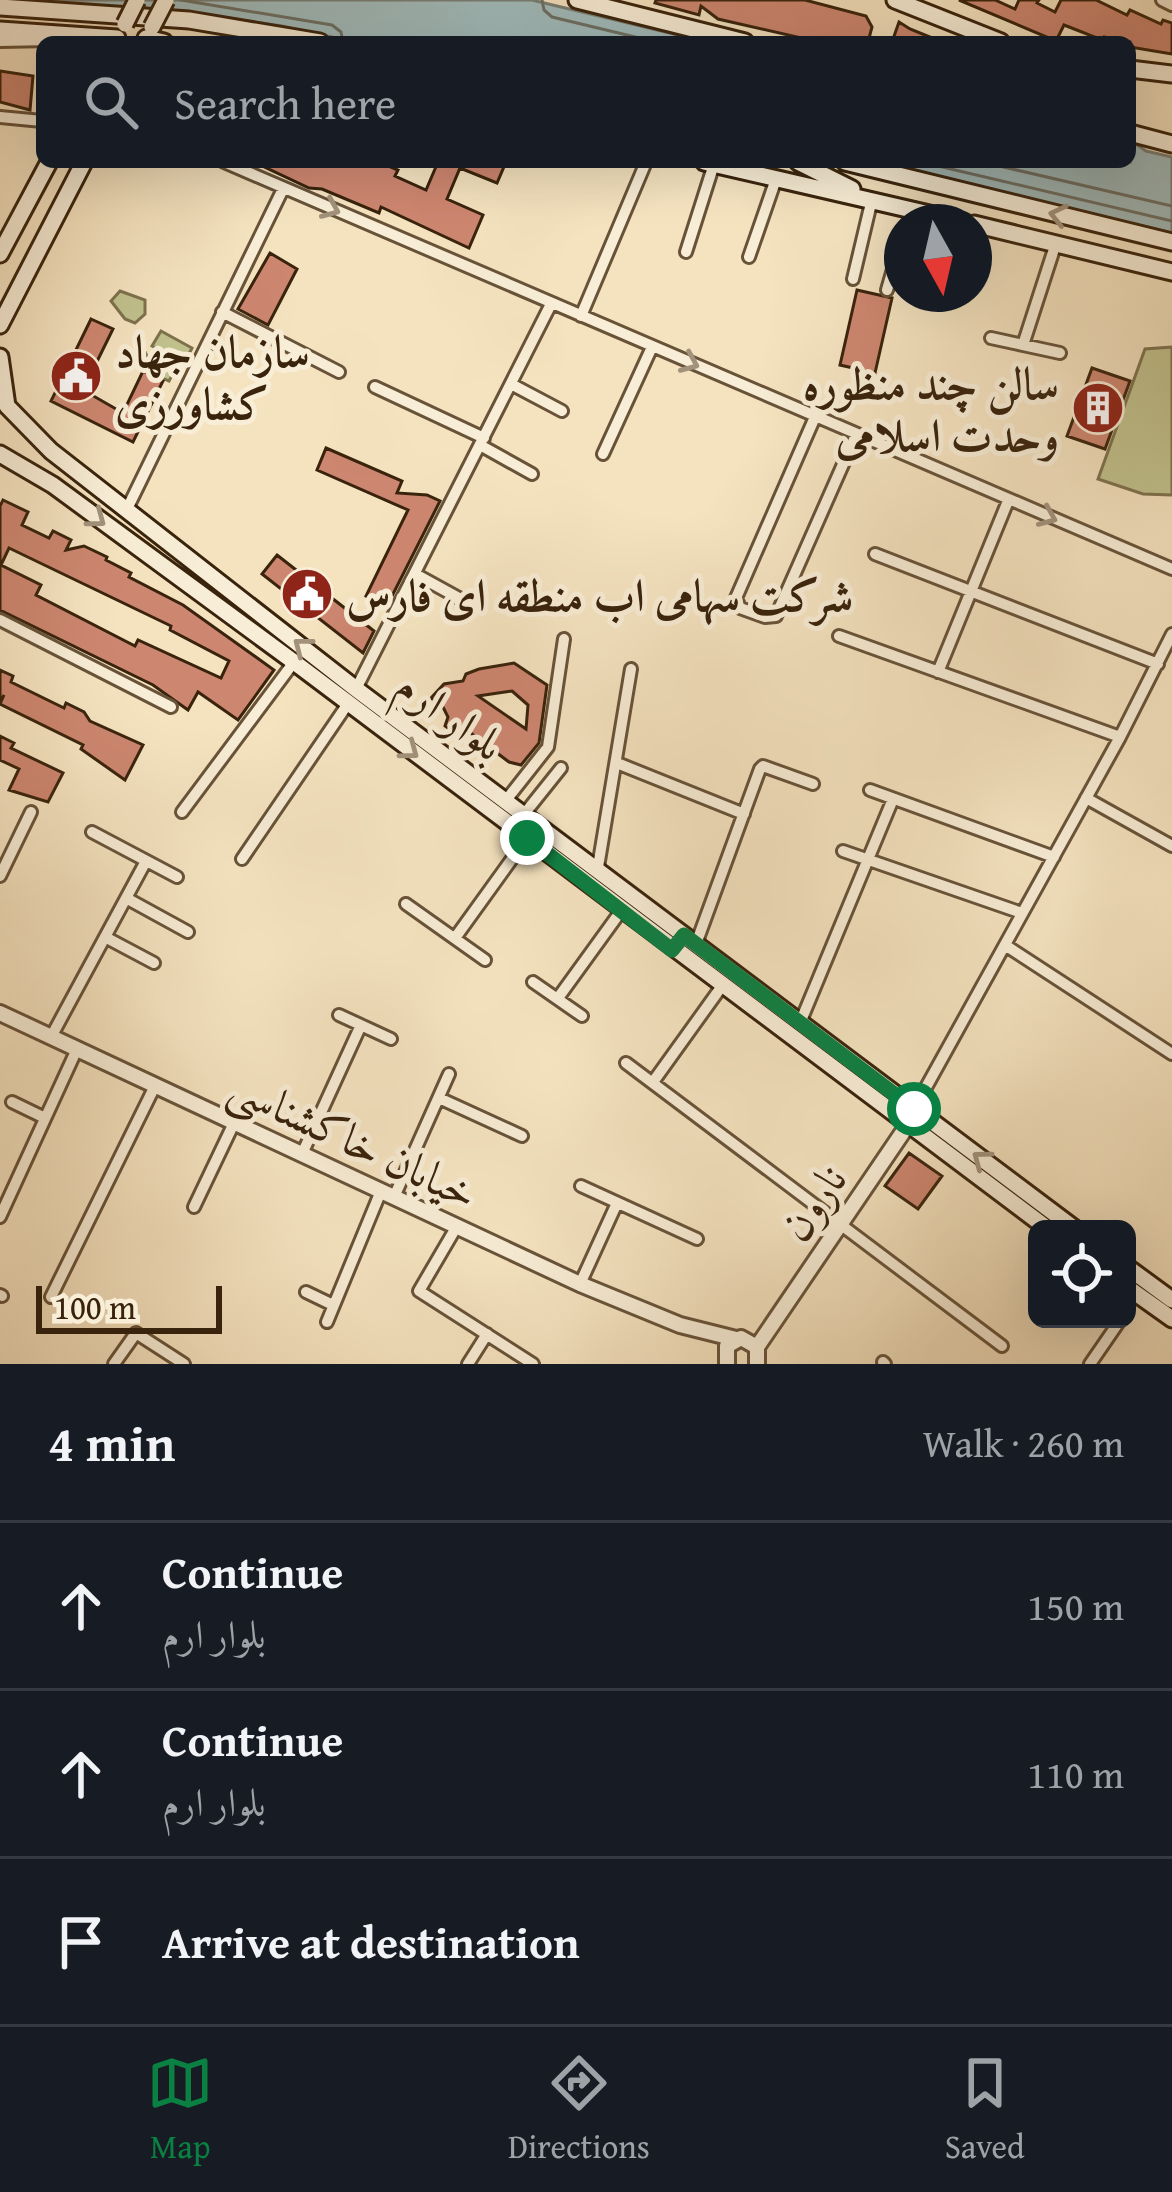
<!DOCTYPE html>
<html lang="en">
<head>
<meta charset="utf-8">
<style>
	:root { --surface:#171b24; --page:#20242c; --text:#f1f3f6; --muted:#9ea1a6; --line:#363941; --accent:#0b8043 }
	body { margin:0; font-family:"Gentium Book Plus",Amiri,serif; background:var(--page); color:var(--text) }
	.controls { position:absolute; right:36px; bottom:36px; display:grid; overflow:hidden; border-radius:18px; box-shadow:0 12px 48px #0002 }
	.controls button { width:108px; height:108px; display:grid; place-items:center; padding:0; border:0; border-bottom:3px solid var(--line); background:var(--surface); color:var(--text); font:60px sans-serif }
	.compass { position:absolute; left:884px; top:204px; width:108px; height:108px; border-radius:50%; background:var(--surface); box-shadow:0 12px 48px #0002; rotate:172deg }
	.scale { position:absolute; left:36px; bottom:30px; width:186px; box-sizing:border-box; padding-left:12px; border:6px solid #39230c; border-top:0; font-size:33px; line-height:42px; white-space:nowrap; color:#39230c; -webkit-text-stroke:9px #f8edd6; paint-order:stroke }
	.stop { position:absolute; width:36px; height:36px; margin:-27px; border:9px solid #0b8043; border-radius:50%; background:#fff }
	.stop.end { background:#0b8043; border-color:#fff; box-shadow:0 3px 12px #0008 }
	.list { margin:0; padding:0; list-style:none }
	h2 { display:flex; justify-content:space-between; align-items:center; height:156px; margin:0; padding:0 48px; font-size:51px }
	h2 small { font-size:39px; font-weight:400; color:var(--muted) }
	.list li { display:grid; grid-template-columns:78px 1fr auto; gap:36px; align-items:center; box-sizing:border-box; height:168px; padding:0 48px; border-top:3px solid var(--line) }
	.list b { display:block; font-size:45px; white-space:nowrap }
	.list p { margin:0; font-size:39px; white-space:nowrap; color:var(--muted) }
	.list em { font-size:39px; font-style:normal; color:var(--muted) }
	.icon { flex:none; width:66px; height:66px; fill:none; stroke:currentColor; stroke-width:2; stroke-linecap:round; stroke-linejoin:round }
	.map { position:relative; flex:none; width:1172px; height:1364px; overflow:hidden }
	.search { position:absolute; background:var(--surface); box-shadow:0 12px 48px #0002; left:36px; right:36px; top:36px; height:132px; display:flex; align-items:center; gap:30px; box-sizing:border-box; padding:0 42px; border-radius:18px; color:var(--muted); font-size:45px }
	.sheet { height:660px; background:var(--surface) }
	nav { display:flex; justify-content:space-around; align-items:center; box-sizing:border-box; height:168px; border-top:3px solid var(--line); background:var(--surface); font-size:33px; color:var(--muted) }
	nav a { display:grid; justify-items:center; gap:6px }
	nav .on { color:var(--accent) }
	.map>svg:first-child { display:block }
	.green { fill:#c1c28e; stroke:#7d724d; stroke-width:3 }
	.water { fill:#a0bbbc; stroke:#777e76; stroke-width:3 }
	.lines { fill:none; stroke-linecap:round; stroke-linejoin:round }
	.shore { stroke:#6c6f64; stroke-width:3 }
	.building { fill:#cd8670; stroke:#39230c; stroke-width:3; fill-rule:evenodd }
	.minor-casing { stroke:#685339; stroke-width:16 }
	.tertiary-casing { stroke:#685339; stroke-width:20 }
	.secondary-casing { stroke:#39230c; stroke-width:21 }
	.minor { stroke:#f8edd6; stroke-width:10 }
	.tertiary { stroke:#f8edd6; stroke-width:14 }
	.secondary { stroke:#f8edd6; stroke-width:15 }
	.secondary-bridge-casing { stroke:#39230c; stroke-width:21; stroke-linecap:butt }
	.secondary-bridge { stroke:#f8edd6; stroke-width:15 }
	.oneway { stroke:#a2927b }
	.route { stroke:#0b8043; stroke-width:15 }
	.labels { text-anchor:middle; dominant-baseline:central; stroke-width:10; stroke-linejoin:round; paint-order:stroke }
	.poi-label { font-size:45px; font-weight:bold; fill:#39230c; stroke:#f8edd6; text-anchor:start }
	.street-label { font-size:45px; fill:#39230c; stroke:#f8edd6 }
</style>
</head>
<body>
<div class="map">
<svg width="1172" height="1364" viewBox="0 0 1172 1364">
	<rect width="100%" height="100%" fill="#f5e3c0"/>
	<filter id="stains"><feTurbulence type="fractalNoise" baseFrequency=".00167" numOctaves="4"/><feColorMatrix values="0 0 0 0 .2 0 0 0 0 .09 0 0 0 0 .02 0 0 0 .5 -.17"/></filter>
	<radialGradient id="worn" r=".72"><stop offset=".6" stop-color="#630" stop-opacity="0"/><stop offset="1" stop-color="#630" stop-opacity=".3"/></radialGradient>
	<path class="green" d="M120 291 145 300V314L135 323 125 319 111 301Z
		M161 331 192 348 184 364 152 346Z
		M141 344 148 358 175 370 169 381 132 364Z
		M1172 347V495L1143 494 1098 479 1145 349Z"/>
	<path class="water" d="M4 0H532L707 42H355L282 26 193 13Z
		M1130 140 1146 151 1172 157V233L872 162H1130Z"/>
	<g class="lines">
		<path class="shore" d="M181 0 332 25 341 32 343 42
			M542 0 544 10 552 17 656 42
			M921 162 1172 221
			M982 162 1172 206"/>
	</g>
	<path class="building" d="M656 0H805L866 16 872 27 868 42H819L718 19 701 6 699 15 655 3Z
		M959 0H995L1015 9 1019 0H1039L1037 3 1055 12 1061 0H1096L1127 15 1130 10 1161 24 1163 20 1172 23V54L1130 47V42L1104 37 1102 40 1064 25 1056 41Z
		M899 22 910 29 942 42H892Z
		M0 71 33 76 30 110 0 102Z
		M254 162H379L398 170 395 176 426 190 438 162H506L497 183 460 168 447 199 483 215 469 248 381 207 379 213 322 189 309 188Z
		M270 253 297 269 268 325 238 309Z
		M857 290 892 298 875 373 840 365Z
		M91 319 113 329 83 390 123 413 143 371 163 381 133 442 51 401Z
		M1092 368 1130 381 1105 449 1067 436Z
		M326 448 402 481 397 493 427 495 440 501 387 606 366 596 408 510 317 470Z
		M3 500 28 512 22 525 49 538 53 531 71 540 66 550 84 546 107 557 106 560 131 573 129 577 183 605 274 670 238 720 198 692 188 710 153 685 0 610V506ZM9 548 171 626 170 630 229 661 221 678 138 640 135 646 36 595 41 585 1 565Z
		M277 555 374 631 363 653 262 574Z
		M514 663 547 685 539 743 521 765 509 762 464 728 452 731 445 726 448 717 443 707 431 698 444 684 463 681 466 674 479 669ZM512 691 528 705 526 729 478 696Z
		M0 670 13 676 11 682 64 708 66 703 84 712 90 721 143 745 125 780 81 749 83 745 0 704 4 695 0 703Z
		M0 736 14 743 11 748 63 773 48 802 9 790 19 769 0 760Z
		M909 1153 942 1176 918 1209 885 1186Z"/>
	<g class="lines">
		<g class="minor-casing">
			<path id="minor" d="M1162 0 1172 5
				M0 41 51 40
				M0 117 42 121
				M224 162 1172 569
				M1056 243 1023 345 1060 353
				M686 252 714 164
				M749 257 776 179
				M853 279 872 199
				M887 290 902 238
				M922 299 924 294
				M222 312 339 372
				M581 316 646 162
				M991 338 1023 345
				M511 384 562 411
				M375 387 484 438
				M815 417 736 598 740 608 765 617 776 616 856 435
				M480 445 532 474
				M603 454 652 347
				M127 509 283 189
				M875 554 1158 664
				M415 574 466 602
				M0 620 171 707
				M839 636 1120 737
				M938 672 1008 501
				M356 689 551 304
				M617 763 744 814
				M870 790 1054 857
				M1086 798 1172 846
				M507 799 548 747 564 639
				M182 812 294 662
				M525 813 561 768
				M92 832 177 877
				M843 851 1022 913
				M242 859 347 705
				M598 867 631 669
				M0 876 31 812
				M126 898 188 932
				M406 904 485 960
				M105 937 154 963
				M455 938 527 838
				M696 944 760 769 763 766 813 784
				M1005 945 1172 1054
				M533 982 582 1016
				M558 998 621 911
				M339 1015 391 1039
				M800 1023 893 799
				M51 1037 146 861
				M626 1063 1002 1346
				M653 1082 722 986
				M439 1098 522 1136
				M12 1102 45 1118
				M914 1109 1120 737 1172 634
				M302 1154 361 1025
				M581 1186 697 1239
				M394 1197 449 1074
				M194 1207 234 1123
				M0 1217 77 1049
				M457 1226 419 1291 533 1364
				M580 1284 617 1203
				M306 1292 333 1305
				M0 1295 2 1296
				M51 1297 155 1086
				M327 1322 381 1191
				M883 1362 885 1364
				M114 1364 136 1333 184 1364
				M468 1364 487 1334
				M1090 1364 1121 1319"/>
		</g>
		<g class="tertiary-casing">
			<path id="tertiary" d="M0 1013 580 1284 680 1325 736 1339
				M757 1347 907 1126
				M727 1364V1346L741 1338 757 1347V1364"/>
		</g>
		<g class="secondary-casing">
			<path id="secondary" d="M577 0 745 42
				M895 0 1001 42
				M0 7 189 20 320 42
				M0 30 117 38
				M146 38 164 42
				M1130 69 1172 74
				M1130 133 1172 144
				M704 162 964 222
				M798 162 852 189
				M845 162 1172 242
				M974 224 1172 272
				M0 254 49 162
				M0 325 84 162
				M0 357 7 406 51 451 356 689 1075 1229
				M0 454 53 485 294 662 1048 1229
				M1127 1267 1172 1300
				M1127 1287 1172 1319"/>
		</g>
		<use href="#minor" class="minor"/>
		<use href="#tertiary" class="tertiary"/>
		<use href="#secondary" class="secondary"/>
		<g class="secondary-bridge-casing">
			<path id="secondary-bridge" d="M125 24 137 0
				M152 27 166 0"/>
		</g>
		<use href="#secondary-bridge" class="secondary-bridge"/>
	</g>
	<defs><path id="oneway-chevron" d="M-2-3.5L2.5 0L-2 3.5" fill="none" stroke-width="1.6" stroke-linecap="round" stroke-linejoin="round" transform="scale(3)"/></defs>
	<g class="oneway">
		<use href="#oneway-chevron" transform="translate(331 209) rotate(23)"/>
		<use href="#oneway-chevron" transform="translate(1058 215) rotate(-167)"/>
		<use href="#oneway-chevron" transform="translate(690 363) rotate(23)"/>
		<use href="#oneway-chevron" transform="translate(1048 517) rotate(23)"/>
		<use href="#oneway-chevron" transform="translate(97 519) rotate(37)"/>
		<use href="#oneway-chevron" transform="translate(302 646) rotate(-142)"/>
		<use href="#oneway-chevron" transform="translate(410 751) rotate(37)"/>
		<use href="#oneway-chevron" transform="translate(981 1159) rotate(-143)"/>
	</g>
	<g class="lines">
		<path class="route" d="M527 838 672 950 684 935 914 1109"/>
	</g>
	<defs>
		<g id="civic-disc" transform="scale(2.7)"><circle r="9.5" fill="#8f2418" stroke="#f8edd6"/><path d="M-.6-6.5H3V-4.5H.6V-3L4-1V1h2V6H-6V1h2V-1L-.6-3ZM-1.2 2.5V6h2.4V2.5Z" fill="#fff"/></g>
		<g id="building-disc" transform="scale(2.7)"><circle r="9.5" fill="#8f2418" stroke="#f8edd6"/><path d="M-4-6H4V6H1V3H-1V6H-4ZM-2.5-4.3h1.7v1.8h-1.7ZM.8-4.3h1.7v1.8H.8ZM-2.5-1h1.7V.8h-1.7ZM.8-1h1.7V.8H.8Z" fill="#fff"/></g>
	</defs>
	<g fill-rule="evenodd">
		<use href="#civic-disc" x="76" y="376"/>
		<use href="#building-disc" x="1098" y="408"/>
		<use href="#civic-disc" x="307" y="594"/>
	</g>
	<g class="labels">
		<g class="poi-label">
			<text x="115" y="350">سازمان جهاد<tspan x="115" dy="52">کشاورزی</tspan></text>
			<text x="1059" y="382" text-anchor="end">سالن چند منظوره<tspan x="1059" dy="52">وحدت اسلامی</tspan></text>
			<text x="346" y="594">شرکت سهامی اب منطقه ای فارس</text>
		</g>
		<g class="street-label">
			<text transform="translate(451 714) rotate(36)">بلوار ارم</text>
			<text transform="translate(354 1139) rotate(25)">خیابان خاکشناسی</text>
			<text transform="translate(812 1202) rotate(-55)">نارون</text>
		</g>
	</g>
	<rect width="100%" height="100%" filter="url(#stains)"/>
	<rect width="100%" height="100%" fill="url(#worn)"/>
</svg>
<div class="controls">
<button><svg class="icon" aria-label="locate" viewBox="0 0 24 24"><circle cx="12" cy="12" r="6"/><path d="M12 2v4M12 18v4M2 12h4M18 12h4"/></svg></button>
</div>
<svg class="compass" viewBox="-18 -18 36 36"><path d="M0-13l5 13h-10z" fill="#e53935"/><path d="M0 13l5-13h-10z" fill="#9ea1a6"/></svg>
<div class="scale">100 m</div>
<div class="stop" style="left:914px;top:1109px"></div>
<div class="stop end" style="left:527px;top:838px"></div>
<div class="search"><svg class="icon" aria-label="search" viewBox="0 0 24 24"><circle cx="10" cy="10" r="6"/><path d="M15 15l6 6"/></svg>Search here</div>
</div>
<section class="sheet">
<h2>4 min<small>Walk · 260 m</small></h2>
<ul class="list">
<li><svg class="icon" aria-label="ahead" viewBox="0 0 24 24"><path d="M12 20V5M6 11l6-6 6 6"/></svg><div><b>Continue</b><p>بلوار ارم</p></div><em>150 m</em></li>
<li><svg class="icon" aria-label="ahead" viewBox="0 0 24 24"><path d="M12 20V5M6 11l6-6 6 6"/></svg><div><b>Continue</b><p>بلوار ارم</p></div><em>110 m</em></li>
<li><svg class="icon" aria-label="arrive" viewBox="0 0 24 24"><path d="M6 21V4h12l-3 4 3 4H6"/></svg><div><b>Arrive at destination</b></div></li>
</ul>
</section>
<nav>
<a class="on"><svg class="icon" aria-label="map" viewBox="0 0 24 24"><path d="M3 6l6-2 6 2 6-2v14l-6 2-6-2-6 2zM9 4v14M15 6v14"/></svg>Map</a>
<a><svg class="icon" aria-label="directions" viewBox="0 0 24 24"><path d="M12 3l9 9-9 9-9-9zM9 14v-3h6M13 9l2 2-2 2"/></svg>Directions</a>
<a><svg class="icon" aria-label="saved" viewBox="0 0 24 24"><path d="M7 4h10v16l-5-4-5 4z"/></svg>Saved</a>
</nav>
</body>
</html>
